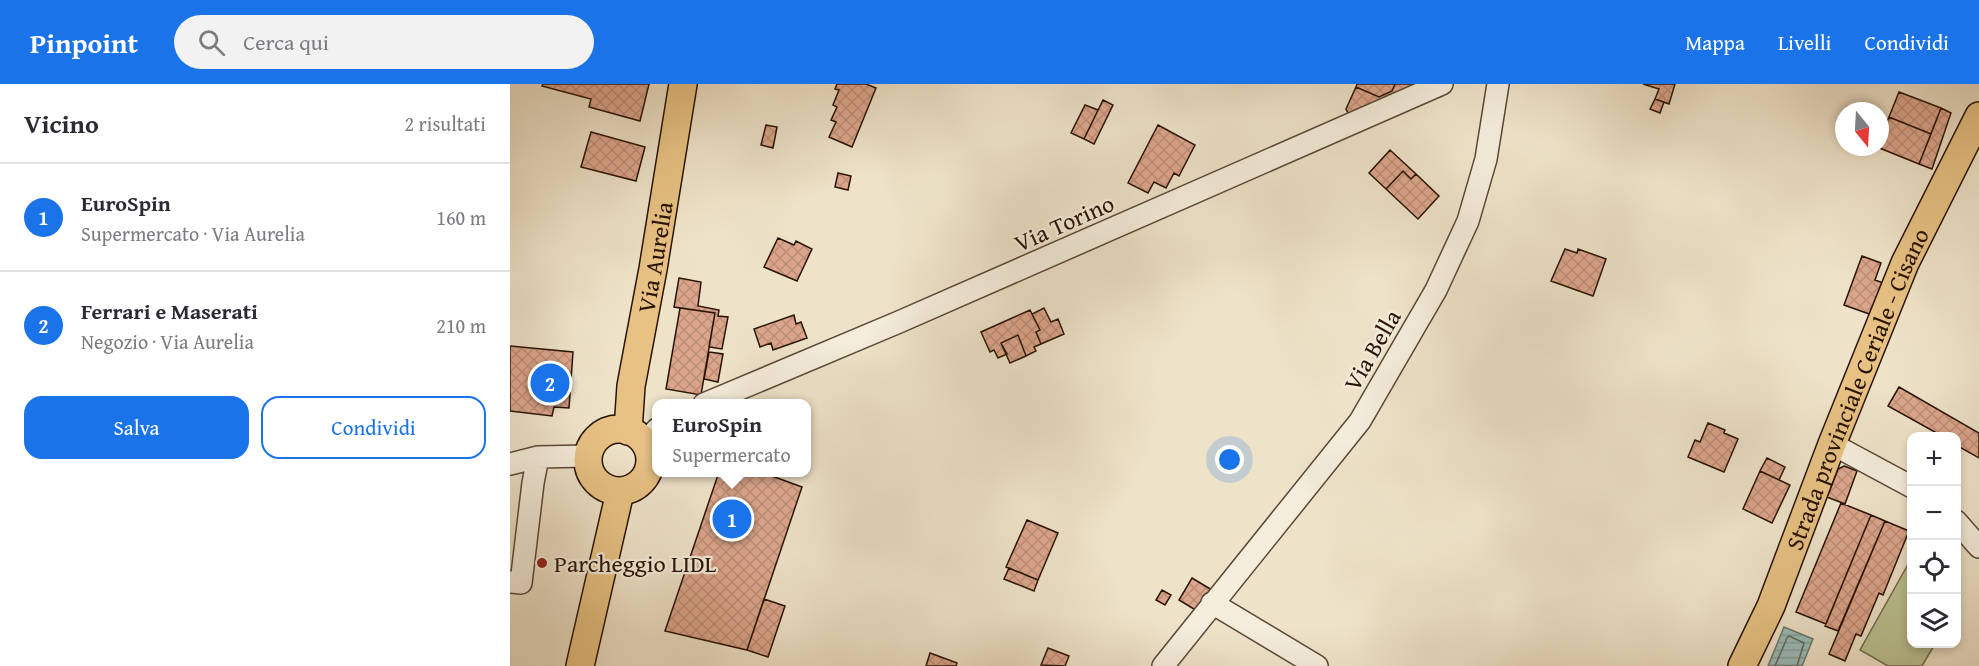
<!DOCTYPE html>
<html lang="it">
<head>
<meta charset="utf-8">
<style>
	:root { --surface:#fff; --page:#f2f2f3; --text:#2b2b33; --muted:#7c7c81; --line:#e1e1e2; --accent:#1a73e8 }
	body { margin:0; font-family:"Gentium Book Plus",serif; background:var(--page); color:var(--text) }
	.controls { position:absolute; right:18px; bottom:18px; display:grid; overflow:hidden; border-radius:12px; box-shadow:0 3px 9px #0003 }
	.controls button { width:54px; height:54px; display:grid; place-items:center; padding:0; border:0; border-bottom:2px solid var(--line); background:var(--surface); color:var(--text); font:30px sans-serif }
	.compass { position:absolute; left:1325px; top:18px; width:54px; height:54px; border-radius:50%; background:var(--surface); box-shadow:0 3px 9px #0003; rotate:162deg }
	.you { position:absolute; left:720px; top:376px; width:21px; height:21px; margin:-15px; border:4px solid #fff; border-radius:50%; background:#1a73e8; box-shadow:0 0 0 9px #1a73e833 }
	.badge { display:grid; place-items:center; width:39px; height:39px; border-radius:50%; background:var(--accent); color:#fff; font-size:20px; font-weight:700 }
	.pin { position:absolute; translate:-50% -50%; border:3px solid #fff; box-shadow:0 2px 6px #0006 }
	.popup { position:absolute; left:142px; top:315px; width:159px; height:78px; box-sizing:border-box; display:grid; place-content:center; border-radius:12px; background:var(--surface); filter:drop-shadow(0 2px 4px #0005); font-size:20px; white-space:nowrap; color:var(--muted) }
	.popup b { font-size:22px; color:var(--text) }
	.popup::after { content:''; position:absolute; left:50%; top:100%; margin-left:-12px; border:12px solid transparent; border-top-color:var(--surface) }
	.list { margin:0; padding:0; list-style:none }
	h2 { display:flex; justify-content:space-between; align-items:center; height:78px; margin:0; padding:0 24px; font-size:26px }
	h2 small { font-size:20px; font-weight:400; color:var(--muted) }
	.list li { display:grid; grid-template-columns:39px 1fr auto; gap:18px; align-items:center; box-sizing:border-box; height:108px; padding:0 24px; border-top:2px solid var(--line) }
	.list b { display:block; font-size:22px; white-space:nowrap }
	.list p { margin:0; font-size:20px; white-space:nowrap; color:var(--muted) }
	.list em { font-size:20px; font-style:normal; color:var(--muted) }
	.actions { display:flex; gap:12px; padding:18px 24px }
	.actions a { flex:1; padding:14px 0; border:2px solid var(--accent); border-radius:18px; text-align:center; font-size:21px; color:var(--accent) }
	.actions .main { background:var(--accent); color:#fff }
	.icon { flex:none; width:33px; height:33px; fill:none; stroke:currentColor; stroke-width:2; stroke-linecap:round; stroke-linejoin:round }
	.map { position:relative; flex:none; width:1469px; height:582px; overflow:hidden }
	header { display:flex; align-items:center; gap:36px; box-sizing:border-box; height:84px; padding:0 30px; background:var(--accent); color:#fff }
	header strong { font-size:28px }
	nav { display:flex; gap:33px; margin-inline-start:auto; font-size:21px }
	.search { width:420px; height:54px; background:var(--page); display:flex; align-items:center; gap:15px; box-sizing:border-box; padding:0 21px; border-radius:33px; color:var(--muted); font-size:22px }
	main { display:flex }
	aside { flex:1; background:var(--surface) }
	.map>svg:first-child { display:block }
	.grass { fill:#bcc394; stroke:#726b4c; stroke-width:1.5 }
	.water { fill:url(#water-rules); stroke:#6d7972; stroke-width:1.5 }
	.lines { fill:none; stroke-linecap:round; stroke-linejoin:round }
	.shore { stroke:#626860; stroke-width:1.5 }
	.building { fill:url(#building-cross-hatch); stroke:#291305; stroke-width:1.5 }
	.minor-casing { stroke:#5a4736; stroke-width:24 }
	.major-casing { stroke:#291305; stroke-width:30 }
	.minor { stroke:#f4eddc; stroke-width:21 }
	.major { stroke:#e7c284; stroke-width:27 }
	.poi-dot { fill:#8f2418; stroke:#f4eddc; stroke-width:2 }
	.labels { text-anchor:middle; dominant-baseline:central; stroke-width:4.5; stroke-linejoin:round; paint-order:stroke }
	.street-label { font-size:24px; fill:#291305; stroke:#f4eddc }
	.poi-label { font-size:24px; fill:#291305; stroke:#f4eddc; text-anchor:start }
</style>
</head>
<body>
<header>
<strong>Pinpoint</strong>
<div class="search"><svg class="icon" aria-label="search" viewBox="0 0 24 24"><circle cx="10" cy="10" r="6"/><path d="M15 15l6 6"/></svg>Cerca qui</div>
<nav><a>Mappa</a><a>Livelli</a><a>Condividi</a></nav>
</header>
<main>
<aside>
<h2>Vicino<small>2 risultati</small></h2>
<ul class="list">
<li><span class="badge">1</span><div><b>EuroSpin</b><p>Supermercato · Via Aurelia</p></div><em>160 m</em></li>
<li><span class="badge">2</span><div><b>Ferrari e Maserati</b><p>Negozio · Via Aurelia</p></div><em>210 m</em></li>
</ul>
<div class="actions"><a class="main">Salva</a><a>Condividi</a></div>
</aside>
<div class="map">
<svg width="1469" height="582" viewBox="0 0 1469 582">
	<defs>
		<pattern id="water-rules" width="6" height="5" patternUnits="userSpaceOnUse" patternTransform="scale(1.5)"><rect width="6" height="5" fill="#9abdba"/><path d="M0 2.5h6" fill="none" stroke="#85a29e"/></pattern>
		<pattern id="building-cross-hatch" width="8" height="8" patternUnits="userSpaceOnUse" patternTransform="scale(1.5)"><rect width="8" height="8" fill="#dca68c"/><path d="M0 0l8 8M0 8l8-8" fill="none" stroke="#bd8e77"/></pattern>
	</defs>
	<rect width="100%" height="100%" fill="#eee3c9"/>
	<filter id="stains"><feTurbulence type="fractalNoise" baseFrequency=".00333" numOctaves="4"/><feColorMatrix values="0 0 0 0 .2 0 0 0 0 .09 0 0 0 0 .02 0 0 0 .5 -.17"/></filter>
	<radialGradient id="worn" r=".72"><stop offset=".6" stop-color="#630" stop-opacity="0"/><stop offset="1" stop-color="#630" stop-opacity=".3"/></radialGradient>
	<path class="grass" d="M1401 475 1402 560H1425L1412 582H1378L1350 566Z"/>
	<path class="water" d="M1274 543 1303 555 1292 582H1258Z"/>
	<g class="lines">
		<path class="shore" d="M1265 582 1277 554 1279 552 1294 559 1287 582"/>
	</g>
	<path class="building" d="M33 0H139L130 37 79 23 81 15 32 2Z
		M327 0H356L366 4 342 63 319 53 326 38 321 36 327 23 323 21 329 6 325 5Z
		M847 0H885L882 7 869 13 846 3Z
		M885 0H910L840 33 836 25 846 3 869 13 882 7Z
		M1133 0H1165L1159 20 1145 15 1149 5Z
		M1389 8 1431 24 1421 50 1379 33Z
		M1145 15 1154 18 1150 29 1140 25Z
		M593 16 603 21 584 60 574 55Z
		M575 21 588 26 574 55 561 49Z
		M1431 24 1441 29 1422 85 1409 80Z
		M1379 33 1421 50 1409 80 1367 63H1370V55Z
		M256 41 267 43 263 64 251 61Z
		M648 41 685 61 669 92 664 89 656 104 644 98 638 109 618 99Z
		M81 48 135 63 126 97 71 83Z
		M880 66 906 90 901 95 893 87 876 105 859 89Z
		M893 87 901 95 906 90 929 112 908 135 876 105Z
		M328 89 341 92 338 106 325 103Z
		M268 154 284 161 286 157 302 165 287 197 254 183Z
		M1055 165 1067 169 1068 165 1096 175 1083 212 1041 197Z
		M1352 172 1371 179 1365 196 1373 199 1362 231 1334 221Z
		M169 194 191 198 188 222 209 226 208 232 218 233 212 265 199 263 205 229 164 223Z
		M170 224 205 229 191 311 156 305Z
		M534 224 541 238 548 235 554 250 531 260 526 248 530 246 522 230Z
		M520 226 530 246 526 248 531 260 524 263 526 267 516 272 508 251 491 259 497 270 488 274 484 266 480 268 471 248Z
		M284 231 286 240 291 238 297 254 263 266 261 259 250 263 244 245Z
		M508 251 516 272 500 279 491 259Z
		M0 262 63 268 59 324 44 323 42 332 0 327Z
		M199 268 213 270 208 298 194 295Z
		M1389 303 1469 349V374L1446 361V352H1432L1378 322Z
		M1198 339 1215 346 1214 349 1228 355 1214 388 1178 373 1185 356 1190 358Z
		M1257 374 1275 383 1269 396 1250 387Z
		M1334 382 1347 387 1335 420 1317 413 1328 385Z
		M1250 387 1280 401 1262 439 1233 425Z
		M209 388H251L292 403 237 566 155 547Z
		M1331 419 1361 431 1316 540 1286 528Z
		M1361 431 1375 437 1328 547 1315 542Z
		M517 436 548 449 528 496 496 483Z
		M1375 437 1399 447 1373 511 1369 509 1351 552 1346 550 1335 577 1319 570Z
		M499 484 528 496 524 507 494 495Z
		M682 494 702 506 687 527 669 516Z
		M652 506 661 511 655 521 646 516Z
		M254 515 275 522 258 573 237 566Z
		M538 564 559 572 555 582 531 581Z
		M420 569 447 579 446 582H416Z"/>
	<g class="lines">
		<g class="minor-casing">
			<path id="minor" d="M194 320 389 238 932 0
				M135 359 147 345
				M1322 360 1402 403
				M0 380 28 373 78 372
				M1446 437 1469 463
				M0 498 11 499 23 399 28 373
				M702 519 807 582
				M653 582 850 337 926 206 958 137 976 75 988 0"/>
		</g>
		<g class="major-casing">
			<g id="major">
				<circle cx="109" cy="376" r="31"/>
				<path id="s1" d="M118 347 121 302 143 185 173 0"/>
				<path d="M70 582 110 408"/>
				<path id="s2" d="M1232 582 1261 522 1322 360 1395 179 1469 32"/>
			</g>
		</g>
		<use href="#minor" class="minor"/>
		<use href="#major" class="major"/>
	</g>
	<circle class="poi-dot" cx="32" cy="479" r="6"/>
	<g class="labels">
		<g class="street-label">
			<text transform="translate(554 139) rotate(-24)">Via Torino</text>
			<text stroke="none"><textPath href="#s1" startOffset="176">Via Aurelia</textPath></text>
			<text transform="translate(862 266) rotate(-60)">Via Bella</text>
			<text stroke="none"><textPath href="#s2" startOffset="300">Strada provinciale Ceriale - Cisano</textPath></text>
		</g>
		<g class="poi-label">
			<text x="44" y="479">Parcheggio LIDL</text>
		</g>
	</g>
	<rect width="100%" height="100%" filter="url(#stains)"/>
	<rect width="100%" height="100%" fill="url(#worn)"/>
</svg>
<div class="controls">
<button>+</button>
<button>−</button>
<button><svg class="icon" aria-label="locate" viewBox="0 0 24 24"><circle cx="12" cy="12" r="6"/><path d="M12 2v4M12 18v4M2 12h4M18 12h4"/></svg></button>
<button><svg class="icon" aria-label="layers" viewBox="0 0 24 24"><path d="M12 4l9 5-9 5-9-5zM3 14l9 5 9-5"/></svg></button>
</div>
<svg class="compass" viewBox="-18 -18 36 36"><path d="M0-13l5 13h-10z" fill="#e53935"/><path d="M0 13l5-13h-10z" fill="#7c7c81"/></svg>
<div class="you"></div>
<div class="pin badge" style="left:222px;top:435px">1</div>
<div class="popup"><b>EuroSpin</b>Supermercato</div>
<div class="pin badge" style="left:40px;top:299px">2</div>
</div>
</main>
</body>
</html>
